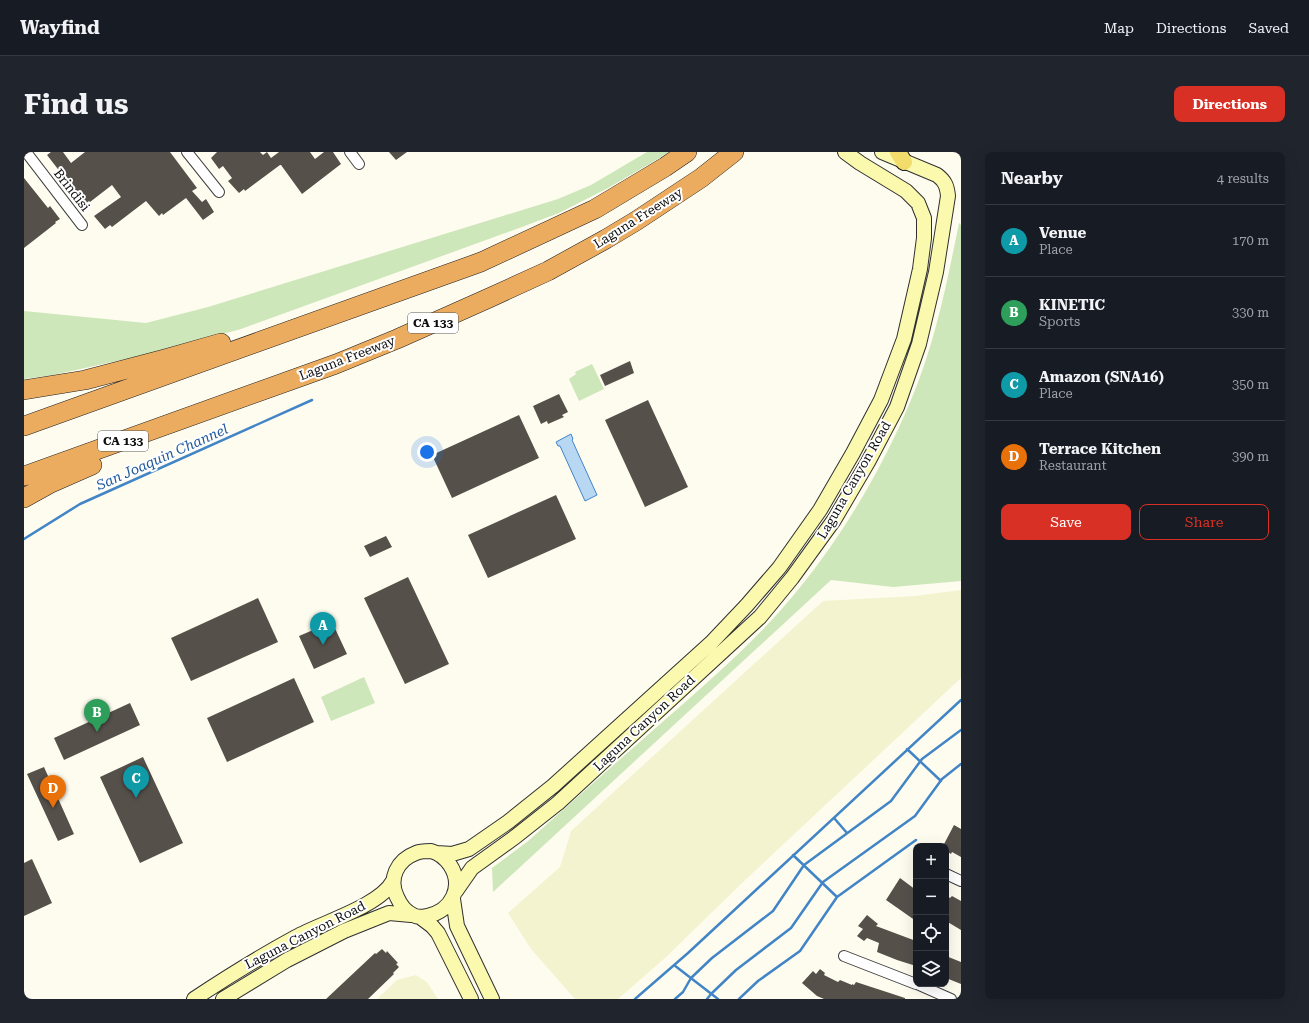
<!DOCTYPE html>
<html lang="en">
<head>
<meta charset="utf-8">
<style>
	:root { --surface:#171b24; --page:#20242c; --text:#f1f3f6; --muted:#9ea1a6; --line:#363941; --accent:#d93025 }
	body { margin:0; font-family:"Roboto Serif",serif; background:var(--page); color:var(--text) }
	.controls { position:absolute; right:12px; bottom:12px; display:grid; overflow:hidden; border-radius:8px; box-shadow:0 4px 16px #0002 }
	.controls button { width:36px; height:36px; display:grid; place-items:center; padding:0; border:0; border-bottom:1px solid var(--line); background:var(--surface); color:var(--text); font:20px sans-serif }
	.you { position:absolute; left:403px; top:300px; width:14px; height:14px; margin:-10px; border:3px solid #fff; border-radius:50%; background:#1a73e8; box-shadow:0 0 0 6px #1a73e833 }
	.badge { display:grid; place-items:center; width:26px; height:26px; border-radius:50%; background:var(--accent); color:#fff; font-size:13px; font-weight:700 }
	.pin { position:absolute; translate:-50% -33px; filter:drop-shadow(0 1px 2px #0008) }
	.pin::after { content:''; position:absolute; top:21px; width:14px; height:12px; background:inherit; clip-path:polygon(0 0,100% 0,50% 100%) }
	.list { margin:0; padding:0; list-style:none }
	h2 { display:flex; justify-content:space-between; align-items:center; height:52px; margin:0; padding:0 16px; font-size:17px }
	h2 small { font-size:13px; font-weight:400; color:var(--muted) }
	.list li { display:grid; grid-template-columns:26px 1fr auto; gap:12px; align-items:center; box-sizing:border-box; height:72px; padding:0 16px; border-top:1px solid var(--line) }
	.list b { display:block; font-size:15px; white-space:nowrap }
	.list p { margin:0; font-size:13px; white-space:nowrap; color:var(--muted) }
	.list em { font-size:13px; font-style:normal; color:var(--muted) }
	.actions { display:flex; gap:8px; padding:12px 16px }
	.actions a { flex:1; padding:9px 0; border:1px solid var(--accent); border-radius:8px; text-align:center; font-size:14px; color:var(--accent) }
	.actions .main { background:var(--accent); color:#fff }
	.icon { flex:none; width:22px; height:22px; fill:none; stroke:currentColor; stroke-width:2; stroke-linecap:round; stroke-linejoin:round }
	.map { position:relative; flex:none; width:937px; height:847px; overflow:hidden; border-radius:8px }
	header { display:flex; align-items:center; gap:24px; box-sizing:border-box; height:56px; padding:0 20px; background:var(--surface); border-bottom:1px solid var(--line) }
	header strong { font-size:19px }
	nav { display:flex; gap:22px; margin-inline-start:auto; font-size:14px }
	.intro { display:flex; align-items:center; justify-content:space-between; box-sizing:border-box; height:96px; padding:0 24px }
	h1 { margin:0; font-size:28px }
	.button { padding:10px 18px; border-radius:8px; background:var(--accent); color:#fff; font-size:14px; font-weight:700 }
	main { display:flex; gap:24px; padding:0 24px }
	aside { flex:1; background:var(--surface); border-radius:8px; box-shadow:0 4px 16px #0002 }
	.map>svg:first-child { display:block }
	.farmland { fill:#f3f3d0 }
	.green { fill:#cde7ba }
	.water { fill:#b7d7f3; stroke:#4285c6 }
	.lines { fill:none; stroke-linecap:round; stroke-linejoin:round }
	.stream { stroke:#4285c6; stroke-width:2.5 }
	.building { fill:#56504b }
	.street-casing { stroke:#414141; stroke-width:12 }
	.secondary-casing { stroke:#303030; stroke-width:16 }
	.primary-casing { stroke:#1f1f1f; stroke-width:18 }
	.highway-casing { stroke:#1f1f1f; stroke-width:20 }
	.street { stroke:#fff; stroke-width:10 }
	.secondary { stroke:#faf9ae; stroke-width:14 }
	.primary { stroke:#f1dc6c; stroke-width:16 }
	.highway { stroke:#ecac5f; stroke-width:19 }
	.labels { text-anchor:middle; dominant-baseline:central; stroke-width:4; stroke-linejoin:round; paint-order:stroke }
	.shield { fill:#fff; stroke:#565656; stroke-width:1 }
	.shield-label { font-size:12px; font-weight:bold; fill:#0e0e0e }
	.street-label { font-size:13px; fill:#0e0e0e; stroke:#fff }
	.water-label { font-size:14px; font-style:italic; fill:#1e5899; stroke:#fff }
</style>
</head>
<body>
<header>
<strong>Wayfind</strong>
<nav><a>Map</a><a>Directions</a><a>Saved</a></nav>
</header>
<div class="intro"><h1>Find us</h1><a class="button">Directions</a></div>
<main>
<div class="map">
<svg width="937" height="847" viewBox="0 0 937 847">
	<rect width="100%" height="100%" fill="#fefcef"/>
	<path class="farmland" d="M937 438V526L717 732 641 806 594 847H551L507 797 484 761 536 715 547 679 799 449 891 444Z
		M392 823 403 830 414 847H353L373 828Z"/>
	<path class="green" d="M623 0H646L584 36 535 61 498 75 217 177 125 202 29 223 0 227V159L122 171 184 155 534 47 567 33Z
		M935 71 937 73V429L869 435 807 428 469 740 468 716 503 690C549 649 596 607 643 566 682 532 721 498 756 459 811 397 855 324 887 248 911 191 923 131 935 71Z
		M568 212 580 237 555 249 545 227 552 222 551 220Z
		M340 525 351 551 307 569 297 545Z"/>
	<path class="water" d="M547 282 549 287 548 288 573 343 561 349 536 294H534L532 290Z"/>
	<g class="lines">
		<path class="stream" d="M0 387 56 352 288 248
			M883 597 917 629
			M810 666 823 681
			M769 703 813 745
			M650 813 694 847
			M611 847 664 801 937 548
			M651 847 659 840 667 826 688 806 749 759 780 713 867 649 898 607 937 578
			M683 847 687 842 712 818 767 776 799 730 891 664 918 627 937 612
			M715 847 734 829 776 799 813 745 892 688"/>
	</g>
	<path class="building" d="M27 0H39L47 11 61 0H146L173 36 168 39 178 50 182 47 190 60 179 68 162 46 139 63 138 61 135 64 122 49 88 75 86 73 81 77 70 64 97 45 88 33 66 50 65 49 61 52 23 3Z
		M193 0H236L239 3 243 0 247 6 255 0H286L291 7 300 0H309L317 12 278 42 257 13H256L221 39 220 37 215 41 204 29 208 26 199 14 195 17 187 6Z
		M365 0H383L372 8Z
		M0 26 24 56 26 54 36 67 31 70 32 71 0 96Z
		M606 209 610 221 581 234 576 223Z
		M535 242 544 260 538 263 540 265 524 272 523 269 517 272 509 254Z
		M624 248 664 335 621 355 581 268Z
		M495 263 515 306 428 346 408 303Z
		M532 343 552 387 464 426 444 383Z
		M362 384 368 395 346 405 340 394Z
		M384 425 425 512 381 532 340 446Z
		M234 446 254 490 167 529 147 486Z
		M308 470 323 502 290 517 275 484Z
		M270 526 290 570 203 610 183 566Z
		M106 551 116 573 40 608 30 586Z
		M119 605 159 691 116 711 76 625Z
		M20 615 50 682 34 689 3 622Z
		M930 673 937 677V705L928 700 927 702 922 699V694H919Z
		M8 707 28 751 0 764V711Z
		M876 726 892 738V769L862 748Z
		M922 743 926 746 928 744 937 749V778L922 769Z
		M843 763 854 772 852 774 892 789V814L873 808 853 800 855 791 843 786 840 789 833 784 839 777 834 774Z
		M358 797 362 801 363 799 374 811 372 812 375 815 369 821 370 822 344 847H302L351 801 352 802Z
		M922 804 937 810V832L922 826Z
		M796 817 801 821 800 823 814 830 816 828 828 833V832L830 833 832 830 881 846V847H800L793 844 778 831 789 819 792 822Z"/>
	<g class="lines">
		<g class="street-casing">
			<path id="street" d="M2 0 58 73
				M163 0 195 40
				M326 0 335 12
				M922 722 937 729
				M820 804 892 832
				M893 832 927 847"/>
		</g>
		<g class="secondary-casing">
			<path id="secondary" d="M407 699C415 701 421 706 426 713 440 734 428 759 403 764 398 765 394 766 389 763 382 760 376 752 373 745 364 727 373 708 392 701 396 699 402 699 407 699Z
				M413 701 428 702 445 697 484 670 529 634 687 491 723 453 755 416 796 358 829 301 857 248 880 187 896 117 900 86V66L894 51 882 39 836 11 821 0
				M432 739 448 716 491 685 534 651 736 465 768 426 810 368 844 310 873 255 895 192 912 120 924 44C923 34 921 29 913 23L858 0
				M429 747 433 774 468 847
				M396 765 408 774 414 781 447 847
				M170 847C203 825 237 804 272 785 297 771 356 754 369 729
				M199 847 263 808 320 779 365 761 387 763"/>
		</g>
		<g class="primary-casing">
			<path id="primary" d="M874 0 880 10"/>
		</g>
		<g class="highway-casing">
			<path id="highway" d="M0 238 61 228 141 207 197 191
				M0 274 457 110 571 57 641 15 663 0
				M0 324 312 212 373 187 465 146 524 119 582 87 612 69 677 26 710 0
				M0 346 27 331 68 313"/>
		</g>
		<use href="#street" class="street"/>
		<use href="#secondary" class="secondary"/>
		<use href="#primary" class="primary"/>
		<use href="#highway" class="highway"/>
	</g>
	<g class="labels">
		<g class="shield">
			<rect x="384" y="161" width="50" height="20" rx="3"/>
			<rect x="74" y="279" width="50" height="20" rx="3"/>
		</g>
		<g class="shield-label">
			<text x="409" y="171">CA 133</text>
			<text x="99" y="289">CA 133</text>
		</g>
		<g class="street-label">
			<text transform="translate(48 38) rotate(52)">Brindisi</text>
			<text transform="translate(614 66) rotate(-32)">Laguna Freeway</text>
			<text transform="translate(323 206) rotate(-21)">Laguna Freeway</text>
			<text transform="translate(830 328) rotate(-60)">Laguna Canyon Road</text>
			<text transform="translate(620 571) rotate(-43)">Laguna Canyon Road</text>
			<text transform="translate(281 783) rotate(-27)">Laguna Canyon Road</text>
		</g>
		<g class="water-label">
			<text transform="translate(138 305) rotate(-24)">San Joaquin Channel</text>
		</g>
	</g>
</svg>
<div class="controls">
<button>+</button>
<button>−</button>
<button><svg class="icon" aria-label="locate" viewBox="0 0 24 24"><circle cx="12" cy="12" r="6"/><path d="M12 2v4M12 18v4M2 12h4M18 12h4"/></svg></button>
<button><svg class="icon" aria-label="layers" viewBox="0 0 24 24"><path d="M12 4l9 5-9 5-9-5zM3 14l9 5 9-5"/></svg></button>
</div>
<div class="you"></div>
<div class="pin badge" style="left:299px;top:493px;background:#0f9aa8">A</div>
<div class="pin badge" style="left:73px;top:580px;background:#2e9e5b">B</div>
<div class="pin badge" style="left:112px;top:646px;background:#0f9aa8">C</div>
<div class="pin badge" style="left:29px;top:656px;background:#e8710a">D</div>
</div>
<aside>
<h2>Nearby<small>4 results</small></h2>
<ul class="list">
<li><span class="badge" style="background:#0f9aa8">A</span><div><b>Venue</b><p>Place</p></div><em>170 m</em></li>
<li><span class="badge" style="background:#2e9e5b">B</span><div><b>KINETIC</b><p>Sports</p></div><em>330 m</em></li>
<li><span class="badge" style="background:#0f9aa8">C</span><div><b>Amazon (SNA16)</b><p>Place</p></div><em>350 m</em></li>
<li><span class="badge" style="background:#e8710a">D</span><div><b>Terrace Kitchen</b><p>Restaurant</p></div><em>390 m</em></li>
</ul>
<div class="actions"><a class="main">Save</a><a>Share</a></div>
</aside>
</main>
</body>
</html>
